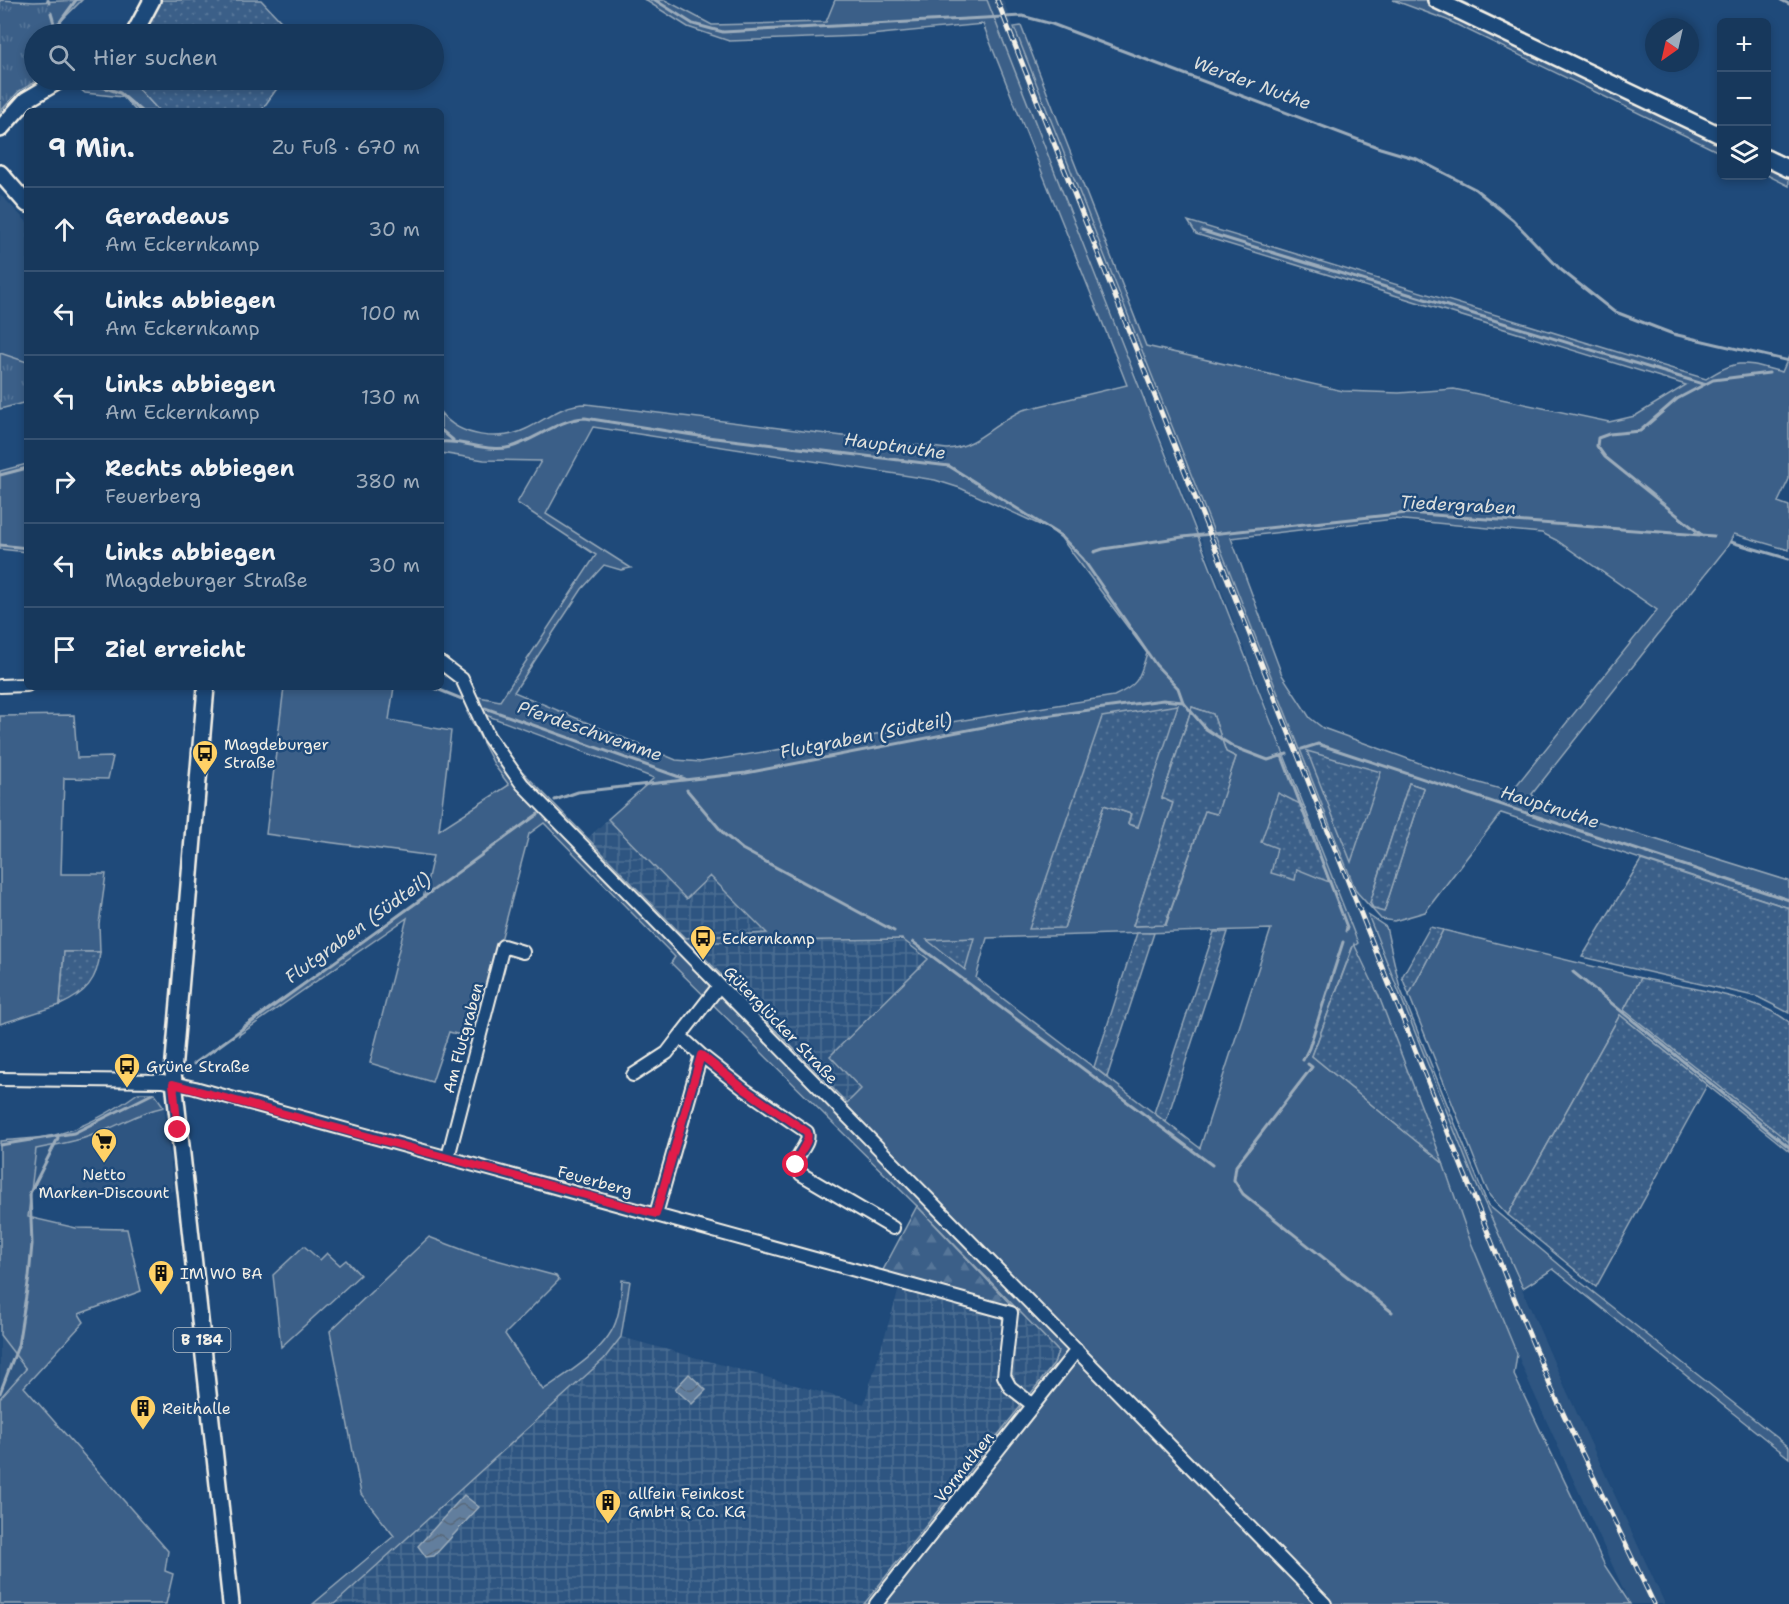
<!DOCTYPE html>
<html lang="de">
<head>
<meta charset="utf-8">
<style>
	:root { --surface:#17385c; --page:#203f62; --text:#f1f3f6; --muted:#9eacbb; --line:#365272 }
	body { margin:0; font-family:"Shantell Sans",sans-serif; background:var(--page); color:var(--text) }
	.controls { position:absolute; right:18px; top:18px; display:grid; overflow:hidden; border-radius:9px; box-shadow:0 3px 9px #0003 }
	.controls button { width:54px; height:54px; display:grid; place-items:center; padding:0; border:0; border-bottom:2px solid var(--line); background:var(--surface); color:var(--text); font:30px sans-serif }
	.compass { position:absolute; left:1645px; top:18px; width:54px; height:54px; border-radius:50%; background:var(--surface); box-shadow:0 3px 9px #0003; rotate:214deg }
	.stop { position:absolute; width:18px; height:18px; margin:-14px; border:4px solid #e11d48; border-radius:50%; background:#fff }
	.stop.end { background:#e11d48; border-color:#fff; box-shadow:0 2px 6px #0008 }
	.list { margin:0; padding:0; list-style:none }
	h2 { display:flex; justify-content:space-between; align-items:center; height:78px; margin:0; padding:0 24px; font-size:26px }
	h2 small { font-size:20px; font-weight:400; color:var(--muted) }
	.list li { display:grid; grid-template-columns:39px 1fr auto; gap:18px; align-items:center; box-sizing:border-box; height:84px; padding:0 24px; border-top:2px solid var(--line) }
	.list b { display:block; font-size:22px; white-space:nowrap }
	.list p { margin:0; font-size:20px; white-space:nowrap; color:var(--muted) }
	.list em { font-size:20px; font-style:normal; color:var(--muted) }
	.icon { flex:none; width:33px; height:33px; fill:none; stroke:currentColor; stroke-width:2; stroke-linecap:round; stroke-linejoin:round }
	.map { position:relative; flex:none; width:1789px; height:1604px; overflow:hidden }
	.search { position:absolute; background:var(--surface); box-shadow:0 3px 9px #0003; left:24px; top:24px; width:420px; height:66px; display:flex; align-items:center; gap:15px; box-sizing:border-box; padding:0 21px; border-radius:33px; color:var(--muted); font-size:22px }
	.panel { position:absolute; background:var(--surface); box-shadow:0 3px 9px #0003; left:24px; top:108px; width:420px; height:582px; border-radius:9px }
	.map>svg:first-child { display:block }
	.built { fill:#2d5581 }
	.industrial { fill:url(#industrial-grid) }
	.grass { fill:#3a5f88; stroke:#97a8b8; stroke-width:1.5; fill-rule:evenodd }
	.forest { fill:url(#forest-firs); stroke:#97a8b8; stroke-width:1.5 }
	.park { fill:url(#park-tufts); stroke:#97a8b8; stroke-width:1.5 }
	.garden { fill:url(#garden-dots); stroke:#97a8b8; stroke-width:1.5 }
	.water { fill:url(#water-waves); stroke:#9cacbb; stroke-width:1.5 }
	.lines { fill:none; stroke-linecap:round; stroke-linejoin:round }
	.stream { stroke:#9cacbb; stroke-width:3 }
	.minor-casing { stroke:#f4f1e8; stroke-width:16 }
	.major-casing { stroke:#f4f1e8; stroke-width:20 }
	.minor { stroke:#1f4a7a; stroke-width:12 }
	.major { stroke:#1f4a7a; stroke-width:15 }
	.rail-casing { stroke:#f4f1e8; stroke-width:5 }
	.rail { stroke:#1f4a7a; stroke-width:3; stroke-dasharray:9; stroke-linecap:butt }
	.route { stroke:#e11d48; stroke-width:8 }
	.labels { text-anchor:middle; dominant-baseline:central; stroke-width:5; stroke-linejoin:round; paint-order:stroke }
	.shield { fill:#1f4a7a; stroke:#b4bfc7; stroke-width:1.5 }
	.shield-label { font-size:15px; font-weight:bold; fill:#f4f1e8 }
	.poi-label { font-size:16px; fill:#f4f1e8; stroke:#1f4a7a; text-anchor:start }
	.street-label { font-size:16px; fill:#f4f1e8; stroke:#1f4a7a }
	.water-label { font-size:18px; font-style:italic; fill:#dee0dd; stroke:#1f4a7a }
</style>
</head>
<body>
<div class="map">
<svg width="1789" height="1604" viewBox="0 0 1789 1604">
	<defs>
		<pattern id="industrial-grid" width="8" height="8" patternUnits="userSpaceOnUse" patternTransform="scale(1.5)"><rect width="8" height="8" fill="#2d5581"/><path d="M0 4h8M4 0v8" fill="none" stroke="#4c6e93"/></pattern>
		<pattern id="forest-firs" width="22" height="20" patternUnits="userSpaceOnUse" patternTransform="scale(1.5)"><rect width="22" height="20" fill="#3a5f88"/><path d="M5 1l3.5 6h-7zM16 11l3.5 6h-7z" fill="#577699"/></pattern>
		<pattern id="park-tufts" width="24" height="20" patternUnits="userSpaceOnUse" patternTransform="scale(1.5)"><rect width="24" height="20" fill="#3a5f88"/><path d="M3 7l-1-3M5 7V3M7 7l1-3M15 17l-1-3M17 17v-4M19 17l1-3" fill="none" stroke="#577699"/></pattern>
		<pattern id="garden-dots" width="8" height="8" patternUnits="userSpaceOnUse" patternTransform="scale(1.5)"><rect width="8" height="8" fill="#3a5f88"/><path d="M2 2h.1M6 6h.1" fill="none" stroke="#577699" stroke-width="1.8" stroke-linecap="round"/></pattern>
		<pattern id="water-waves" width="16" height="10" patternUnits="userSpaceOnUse" patternTransform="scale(1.5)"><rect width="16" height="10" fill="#627e9d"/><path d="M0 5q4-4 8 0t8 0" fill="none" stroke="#58687a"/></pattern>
	</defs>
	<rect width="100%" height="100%" fill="#1f4a7a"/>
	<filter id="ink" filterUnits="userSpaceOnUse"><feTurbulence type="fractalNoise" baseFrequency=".0167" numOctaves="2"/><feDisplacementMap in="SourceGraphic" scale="12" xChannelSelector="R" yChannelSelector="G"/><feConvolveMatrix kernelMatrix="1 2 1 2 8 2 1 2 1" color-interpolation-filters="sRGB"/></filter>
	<g filter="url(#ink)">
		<path class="built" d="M987 0H1003L1229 574 1464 1156 1563 1383 1665 1604H1630L1531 1387 1470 1240 1453 1188 1378 994 1354 944 1358 943 1216 576Z
			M0 194 27 222V362L0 353Z
			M164 1107 174 1191 107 1199 33 1185 36 1148 74 1142 108 1129 140 1112Z
			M0 1335 26 1369 0 1398Z"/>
		<path class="industrial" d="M608 819 686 899 709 876 768 933 711 935 685 938 588 838Z
			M903 939 929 958 830 1056 861 1090 847 1103 693 946 716 942Z
			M902 1279 1015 1309 1058 1351 1054 1364 864 1604H335L581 1381 621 1337 864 1404Z"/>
		<path class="grass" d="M645 0H665L712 25 826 22 835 0H987L1358 943 1352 948 1312 1056 1443 1163 1470 1240 1517 1354 1514 1375 1605 1566 1630 1604H864L1054 1364 1058 1351 917 1206 671 963 675 957 544 823 529 834 475 1039 449 1032 432 1082 370 1063 407 918 239 1035 242 1027 423 899 433 856 266 834 284 687H394L389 720 451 731 439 830 509 785 495 766 467 712 483 714 479 697 500 701 596 555 517 503 541 461 484 460 441 453V413C460 437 499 442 526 429 547 419 562 404 586 404L947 449C978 447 995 422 1023 410L1127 385C1080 264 1030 145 983 24L860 36 729 41 688 27ZM593 427 935 480 960 488 1051 530 1061 538 1147 653C1139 678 1140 684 1114 696L701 762 676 760 514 692 582 589 604 565 621 570 631 568 546 514ZM1192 707 1213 714 1226 752 1236 757 1216 814 1205 810 1166 925 1133 926 1173 803 1162 798ZM483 714 654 778 608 819 686 899 710 876 767 933 685 938 520 769 499 742ZM1102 717 1138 827 1128 824 1131 814 1104 805 1064 928ZM1271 929 1200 1148 976 978 987 938ZM902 939 928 959 830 1056 861 1089 847 1103 693 946 716 942Z
			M1393 0H1459L1721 127V153L1447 20Z
			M1021 26 1146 346 1343 391 1399 393 1454 389 1609 422 1635 416 1686 385 1196 234 1188 221 1706 379C1739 357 1746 363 1782 372L1789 356V479L1778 502 1789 506V550L1734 534 1727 547 1532 794 1539 803 1789 881V908L1501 813 1425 912 1394 921 1381 919 1356 891 1014 27ZM1394 519 1542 533 1556 540 1657 610 1511 792 1455 776 1323 728 1310 718 1282 675 1231 538ZM1409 783 1424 788 1384 911 1372 907 1370 903Z
			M70 80H131L159 111H136L123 97 85 93Z
			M1766 148 1789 159V186L1767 175Z
			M27 464V552L0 549V471Z
			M74 715 77 758 113 757 108 779 64 778 61 874H106L99 924 100 952H64L60 1005 0 1024V716Z
			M1368 915 1386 927 1400 988 1488 1205 1574 1277 1789 1447V1458L1553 1269 1523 1288 1473 1177Z
			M1443 930 1641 978 1624 1010 1789 1100V1151L1620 1015 1508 1215 1490 1196 1484 1183 1409 995Z
			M138 1093H154L164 1107C141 1112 129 1120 108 1129 84 1140 61 1144 36 1149L28 1217 76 1228 127 1229 141 1291 79 1314 84 1322 24 1387 168 1551 165 1571 173 1574 166 1604H0V1398L26 1369 0 1335V1141C18 1139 38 1139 55 1135 85 1127 113 1111 138 1093Z
			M429 1237 474 1254 556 1276 559 1280 505 1334 543 1390C568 1373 609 1349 617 1318 621 1306 621 1292 622 1280L630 1281 621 1337 604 1359 340 1599 334 1604H313L394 1536 361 1494 330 1331Z
			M304 1246 320 1260 327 1253 340 1265 346 1260 360 1275 281 1347 273 1275Z"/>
		<path class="forest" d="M917 1206 1015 1309 882 1272Z"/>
		<path class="park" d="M0 0 34 2 82 0 51 31 54 34H34V80H39L19 91 0 112Z
			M0 353 27 362V402L0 409Z"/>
		<path class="garden" d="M158 0H261L293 34H144Z
			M131 80H283L261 111H159Z
			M1178 705 1138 827 1128 824 1131 814 1104 805 1064 928 1029 929 1102 717Z
			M1192 707 1213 714 1226 752 1236 757 1217 814 1205 811 1165 925 1133 926 1173 803 1162 798Z
			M1307 751 1381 772 1351 862Z
			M1409 783 1424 788 1384 912 1374 909 1370 903Z
			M1278 793 1304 806 1329 882 1297 869 1295 880 1271 873 1277 848 1261 842Z
			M1641 860 1789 908V1013L1758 997 1582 957Z
			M1430 927 1443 930 1409 995 1402 977Z
			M1214 932H1228L1166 1122 1154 1113Z
			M1137 933H1154L1107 1077 1094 1067Z
			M974 938 965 970 927 940Z
			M1354 944 1378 994 1443 1163 1312 1056Z
			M64 952H100C98 980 85 994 60 1005Z
			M1641 978C1685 988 1754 995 1789 1022V1142L1624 1010Z
			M1620 1015 1707 1085 1596 1287 1508 1215Z"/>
		<path class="water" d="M689 1374 706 1390 692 1404 675 1389Z
			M464 1495 479 1507 434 1556 426 1557 418 1546Z"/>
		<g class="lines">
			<path class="stream" d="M48 0 49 3
				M655 0 693 24 723 32 1022 16 1052 24 1380 148 1417 159 1475 189 1513 220 1560 269 1613 311 1673 334 1789 361
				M1781 0 1789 4
				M51 13 55 27
				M51 34 76 0
				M83 80 120 93 141 111
				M1202 231 1703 384
				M441 430 453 440
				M441 442C464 440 489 453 511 447 535 440 559 419 585 418L699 436 949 466 1061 536 1083 559 1156 665 1178 688 1183 702 1206 729 1234 747 1268 760 1287 754
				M0 475 27 468
				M1703 536 1605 457 1597 446 1598 438 1609 434 1640 431 1677 399 1713 380 1769 373
				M1731 542 1789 559
				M0 545 27 548
				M1094 552 1103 549 1183 537 1407 513 1714 536
				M432 687 462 699
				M485 708 685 779
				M1302 749 1318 744 1789 900
				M1282 756 1347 927 1346 931
				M687 790 724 834 742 849 894 931
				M555 800 578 792 746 773 1030 718 1163 700 1183 702
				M913 942 1212 1165
				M1573 972 1789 1147
				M1303 1060 1309 1048 1343 942
				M194 1064 538 814
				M1308 1064 1312 1067 1236 1166 1234 1180 1243 1194 1392 1312
				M0 1145 74 1133 152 1094
				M0 1393 18 1346 29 1277 32 1244 30 1193 58 1138"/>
			<g class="minor-casing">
				<path id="minor" d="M441 663 462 679 488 736 522 784 1325 1604
					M0 686 27 685
					M701 1055 744 1089 807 1132C812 1148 786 1157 801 1174L893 1228
					M633 1075 667 1053 680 1036
					M0 1079 163 1081 195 1088 1011 1313 1004 1376 1010 1387 1033 1405
					M448 1157 503 946 523 952
					M656 1214 701 1055 680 1036 719 986
					M876 1604 1077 1350"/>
			</g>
			<g class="major-casing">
				<path id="major" d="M1436 0 1722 136
					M134 34 152 0
					M0 129 26 100 60 80
					M1766 158 1789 169
					M0 173 27 204
					M206 687 173 1072 231 1604"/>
			</g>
			<use href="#minor" class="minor"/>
			<use href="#major" class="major"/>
			<g class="rail-casing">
				<path id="rail" d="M997 0 1510 1288 1552 1390 1654 1604"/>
			</g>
			<use href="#rail" class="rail"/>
		</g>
	</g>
	<g class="lines" filter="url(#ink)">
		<path class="route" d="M178 1130 173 1084 656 1214 701 1055 744 1089 807 1132C811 1143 797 1152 796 1165"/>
	</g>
	<defs>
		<g id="bus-pin" transform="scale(1.35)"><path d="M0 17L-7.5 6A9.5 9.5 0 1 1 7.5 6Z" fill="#ffd166" stroke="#1f4a7a"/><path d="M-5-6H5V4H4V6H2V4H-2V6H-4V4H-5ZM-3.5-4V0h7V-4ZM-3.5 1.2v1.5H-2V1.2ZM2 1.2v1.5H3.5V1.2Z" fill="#111"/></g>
		<g id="supermarket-pin" transform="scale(1.35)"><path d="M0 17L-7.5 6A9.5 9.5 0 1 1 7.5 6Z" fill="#ffd166" stroke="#1f4a7a"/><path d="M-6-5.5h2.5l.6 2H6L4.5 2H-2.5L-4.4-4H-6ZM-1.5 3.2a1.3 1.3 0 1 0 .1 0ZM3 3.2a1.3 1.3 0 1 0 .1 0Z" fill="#111"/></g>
		<g id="building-pin" transform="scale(1.35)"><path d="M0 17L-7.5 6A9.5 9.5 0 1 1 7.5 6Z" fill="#ffd166" stroke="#1f4a7a"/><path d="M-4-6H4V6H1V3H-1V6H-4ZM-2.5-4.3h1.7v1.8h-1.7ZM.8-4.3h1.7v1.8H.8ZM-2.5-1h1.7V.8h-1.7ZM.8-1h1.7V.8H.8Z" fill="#111"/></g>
	</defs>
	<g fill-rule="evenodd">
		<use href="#bus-pin" x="205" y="753"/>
		<use href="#bus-pin" x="703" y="938"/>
		<use href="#bus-pin" x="127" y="1066"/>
		<use href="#supermarket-pin" x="104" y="1141"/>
		<use href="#building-pin" x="161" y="1273"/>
		<use href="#building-pin" x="143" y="1408"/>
		<use href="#building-pin" x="608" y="1502"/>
	</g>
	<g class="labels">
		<rect class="shield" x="173.5" y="1328" width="57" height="24" rx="4.5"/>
		<g class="shield-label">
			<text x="202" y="1340">B 184</text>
		</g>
		<g class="poi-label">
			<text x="224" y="744">Magdeburger<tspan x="224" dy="18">Straße</tspan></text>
			<text x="722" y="938">Eckernkamp</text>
			<text x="146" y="1066">Grüne Straße</text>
			<text x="104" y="1174" text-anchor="middle">Netto<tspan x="104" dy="18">Marken-Discount</tspan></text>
			<text x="180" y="1273">IM WO BA</text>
			<text x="162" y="1408">Reithalle</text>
			<text x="628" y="1493">allfein Feinkost<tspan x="628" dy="18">GmbH &amp; Co. KG</tspan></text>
		</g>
		<g class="street-label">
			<text transform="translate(781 1025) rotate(46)">Güterglücker Straße</text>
			<text transform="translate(463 1038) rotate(-75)">Am Flutgraben</text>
			<text transform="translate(595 1181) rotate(15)">Feuerberg</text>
			<text transform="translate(964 1467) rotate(-52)">Vormathen</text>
		</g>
		<g class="water-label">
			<text transform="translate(1252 83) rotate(20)">Werder Nuthe</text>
			<text transform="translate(895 446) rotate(8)">Hauptnuthe</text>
			<text transform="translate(1458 505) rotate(3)">Tiedergraben</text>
			<text transform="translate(590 731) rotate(19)">Pferdeschwemme</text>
			<text transform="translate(866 736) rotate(-11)">Flutgraben (Südteil)</text>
			<text transform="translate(1550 807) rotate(18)">Hauptnuthe</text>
			<text transform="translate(358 928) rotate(-36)">Flutgraben (Südteil)</text>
		</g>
	</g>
</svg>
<div class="controls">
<button>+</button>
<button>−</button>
<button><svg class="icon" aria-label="layers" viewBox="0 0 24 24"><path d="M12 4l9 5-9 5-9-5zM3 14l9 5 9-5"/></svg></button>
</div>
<svg class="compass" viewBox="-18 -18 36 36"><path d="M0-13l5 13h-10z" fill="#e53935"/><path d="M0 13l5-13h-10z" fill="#9eacbb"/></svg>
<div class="stop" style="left:796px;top:1165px"></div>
<div class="stop end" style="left:178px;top:1130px"></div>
<div class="search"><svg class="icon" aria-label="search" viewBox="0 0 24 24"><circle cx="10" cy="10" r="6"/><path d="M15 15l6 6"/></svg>Hier suchen</div>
<section class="panel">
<h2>9 Min.<small>Zu Fuß · 670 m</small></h2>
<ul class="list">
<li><svg class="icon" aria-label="ahead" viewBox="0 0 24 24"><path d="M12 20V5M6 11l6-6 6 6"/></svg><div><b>Geradeaus</b><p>Am Eckernkamp</p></div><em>30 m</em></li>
<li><svg class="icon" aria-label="left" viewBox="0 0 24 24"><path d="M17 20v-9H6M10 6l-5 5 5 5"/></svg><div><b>Links abbiegen</b><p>Am Eckernkamp</p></div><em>100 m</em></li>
<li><svg class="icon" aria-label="left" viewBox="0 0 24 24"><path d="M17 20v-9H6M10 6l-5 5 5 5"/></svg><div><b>Links abbiegen</b><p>Am Eckernkamp</p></div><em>130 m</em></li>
<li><svg class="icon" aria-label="right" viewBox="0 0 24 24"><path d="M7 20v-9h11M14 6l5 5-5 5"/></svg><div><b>Rechts abbiegen</b><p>Feuerberg</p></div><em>380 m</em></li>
<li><svg class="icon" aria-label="left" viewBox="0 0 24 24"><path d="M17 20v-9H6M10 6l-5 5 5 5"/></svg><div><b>Links abbiegen</b><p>Magdeburger Straße</p></div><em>30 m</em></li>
<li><svg class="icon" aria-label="arrive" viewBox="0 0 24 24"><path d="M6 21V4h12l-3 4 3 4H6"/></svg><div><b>Ziel erreicht</b></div></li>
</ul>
</section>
</div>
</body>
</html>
